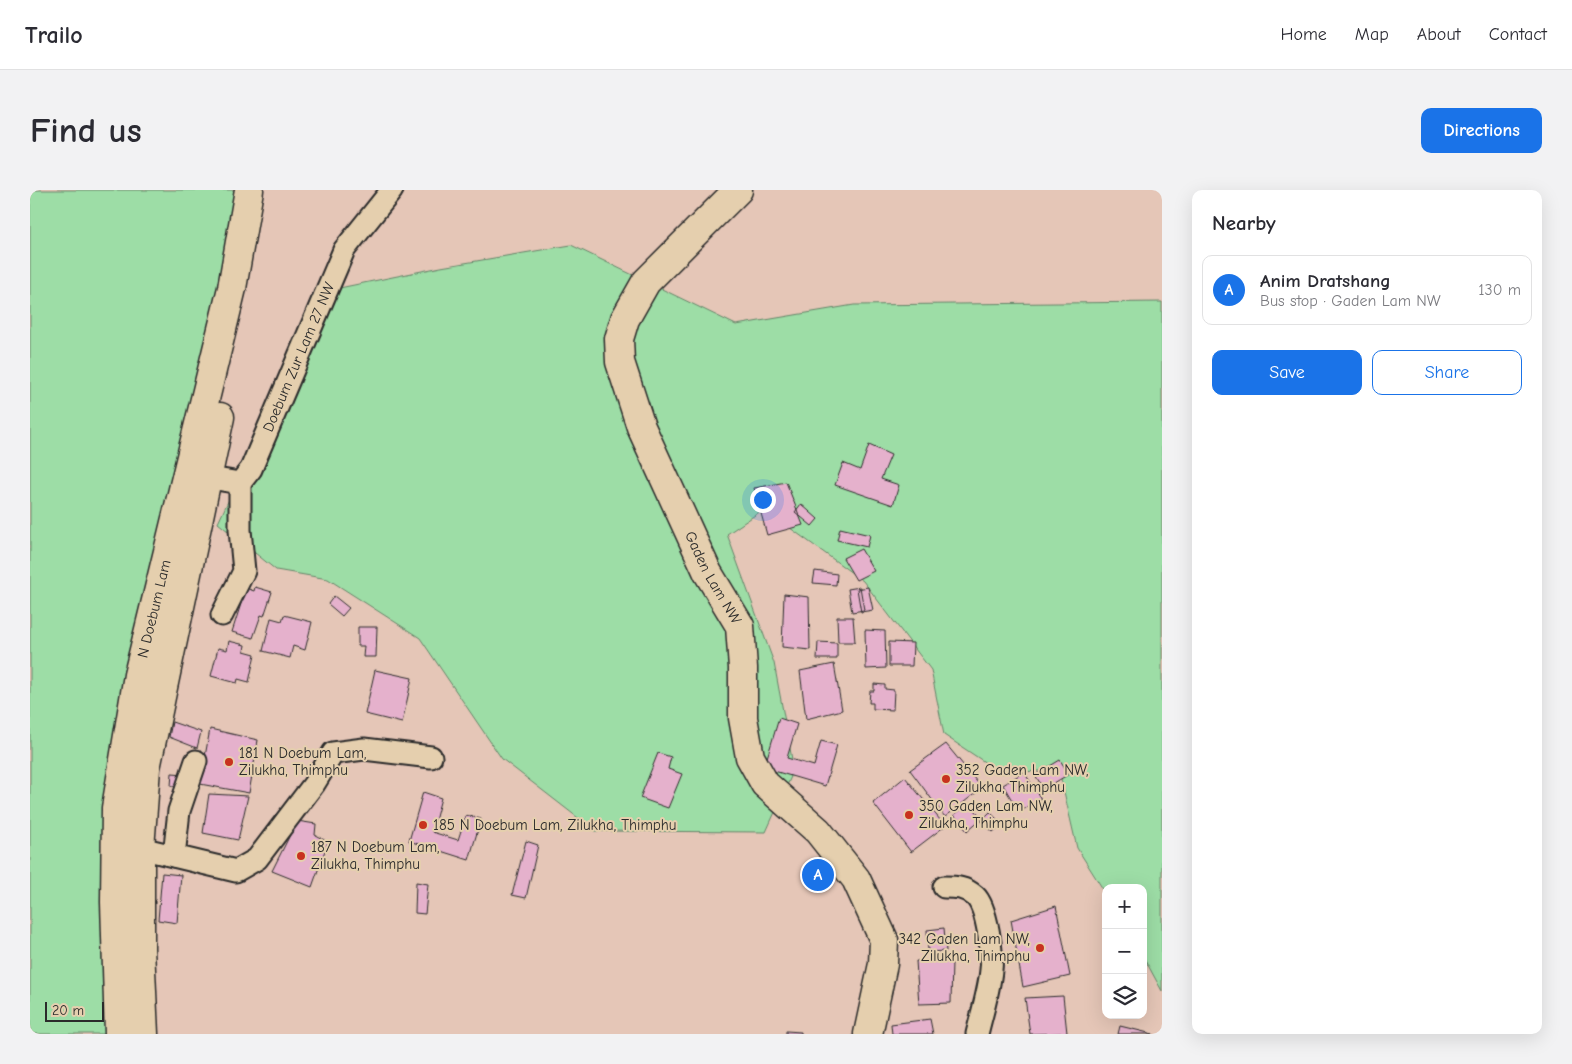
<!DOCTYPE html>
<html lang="en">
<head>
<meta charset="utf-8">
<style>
	:root { --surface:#fff; --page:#f2f2f3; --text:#2b2b33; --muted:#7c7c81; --line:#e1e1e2; --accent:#1a73e8 }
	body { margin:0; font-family:"Comic Neue",sans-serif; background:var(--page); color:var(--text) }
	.controls { position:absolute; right:15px; bottom:15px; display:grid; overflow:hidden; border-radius:10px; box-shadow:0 5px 20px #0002 }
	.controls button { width:45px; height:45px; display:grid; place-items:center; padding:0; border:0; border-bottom:1px solid var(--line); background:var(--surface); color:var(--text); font:25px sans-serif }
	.scale { position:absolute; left:15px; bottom:12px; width:59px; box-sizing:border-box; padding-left:5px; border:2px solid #2b2b2b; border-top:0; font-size:14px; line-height:18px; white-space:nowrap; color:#2b2b2b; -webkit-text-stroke:4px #e5cfae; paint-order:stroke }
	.you { position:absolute; left:732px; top:309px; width:18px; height:18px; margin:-12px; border:4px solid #fff; border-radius:50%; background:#1a73e8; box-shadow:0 0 0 8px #1a73e833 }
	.badge { display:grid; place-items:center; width:32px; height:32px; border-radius:50%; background:var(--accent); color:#fff; font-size:16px; font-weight:700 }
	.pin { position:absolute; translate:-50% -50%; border:2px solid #fff; box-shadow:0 1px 5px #0006 }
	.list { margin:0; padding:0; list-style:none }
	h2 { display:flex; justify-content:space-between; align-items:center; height:65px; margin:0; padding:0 20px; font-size:21px }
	h2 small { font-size:16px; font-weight:400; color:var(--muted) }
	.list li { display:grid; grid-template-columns:32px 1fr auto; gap:15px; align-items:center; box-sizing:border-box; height:70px; margin:0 10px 10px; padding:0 10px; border:1px solid var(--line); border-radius:10px }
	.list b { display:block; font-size:19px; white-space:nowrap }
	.list p { margin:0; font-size:16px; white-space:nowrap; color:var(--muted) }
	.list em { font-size:16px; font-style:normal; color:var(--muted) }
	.actions { display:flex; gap:10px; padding:15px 20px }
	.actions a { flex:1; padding:11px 0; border:1px solid var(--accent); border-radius:10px; text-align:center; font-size:18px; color:var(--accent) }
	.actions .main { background:var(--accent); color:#fff }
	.icon { flex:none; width:28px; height:28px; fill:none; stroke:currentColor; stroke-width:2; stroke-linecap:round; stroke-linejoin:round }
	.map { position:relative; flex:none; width:1132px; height:844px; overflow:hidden; border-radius:10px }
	header { display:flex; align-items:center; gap:30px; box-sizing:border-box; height:70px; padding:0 25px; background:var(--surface); border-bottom:1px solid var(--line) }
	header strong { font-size:24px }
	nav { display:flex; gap:28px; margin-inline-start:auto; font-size:18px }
	.intro { display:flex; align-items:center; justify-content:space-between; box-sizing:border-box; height:120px; padding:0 30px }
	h1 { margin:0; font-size:35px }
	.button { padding:12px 22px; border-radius:10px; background:var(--accent); color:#fff; font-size:18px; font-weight:700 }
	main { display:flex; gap:30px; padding:0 30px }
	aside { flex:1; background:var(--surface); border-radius:10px; box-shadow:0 5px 20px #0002 }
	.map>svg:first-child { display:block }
	.green { fill:#9ddda6; stroke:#648468 }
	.building { fill:#e5b1cc; stroke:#2b2b2b }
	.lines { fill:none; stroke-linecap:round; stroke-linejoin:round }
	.street-casing { stroke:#2b2b2b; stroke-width:25 }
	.secondary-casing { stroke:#2b2b2b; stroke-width:31 }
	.street { stroke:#e5cfae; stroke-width:21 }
	.secondary { stroke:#e5cfae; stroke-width:28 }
	.poi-dot { fill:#c8321e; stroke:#e5cfae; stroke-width:2 }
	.labels { text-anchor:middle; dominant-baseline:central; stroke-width:4; stroke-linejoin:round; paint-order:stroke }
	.street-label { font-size:15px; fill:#2b2b2b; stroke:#e5cfae }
	.poi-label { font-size:15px; fill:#2b2b2b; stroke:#e5cfae; text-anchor:start }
</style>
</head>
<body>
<header>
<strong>Trailo</strong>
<nav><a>Home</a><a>Map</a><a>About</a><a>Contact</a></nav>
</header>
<div class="intro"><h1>Find us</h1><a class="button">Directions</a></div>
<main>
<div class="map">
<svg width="1132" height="844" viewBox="0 0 1132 844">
	<rect width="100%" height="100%" fill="#e5c6b7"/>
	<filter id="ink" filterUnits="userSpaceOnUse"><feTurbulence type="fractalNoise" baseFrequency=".02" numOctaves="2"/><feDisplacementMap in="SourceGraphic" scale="10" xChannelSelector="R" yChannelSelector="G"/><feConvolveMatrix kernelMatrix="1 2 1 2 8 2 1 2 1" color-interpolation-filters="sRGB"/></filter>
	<g filter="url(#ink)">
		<path class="green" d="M0 0H219L86 844H0Z
			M541 55 706 135 824 115 1132 112V801L1113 766V698H1076V704L1047 658 1029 580 971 583 914 545 901 480 833 391 734 319 697 344 744 473 764 580 736 642 565 641 472 569 390 448 298 389 246 380 188 333 295 101 411 77Z"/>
		<path class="building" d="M839 255 861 265 851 289 869 295 863 315 805 295 813 273 830 280Z
			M756 292 773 335 737 345 724 298Z
			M771 314 788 329 782 336 765 322Z
			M810 338 840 345 837 357 807 350Z
			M831 359 844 381 826 390 813 368Z
			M785 381 807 384 806 395 783 393Z
			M225 397 242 402 234 426 231 425 223 448 202 442 216 398 224 401Z
			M830 397 834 420 822 422 818 399Z
			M838 397 843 420 831 422 827 399Z
			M754 404 779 407 780 460 752 457Z
			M304 406 319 418 312 426 298 414Z
			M254 425 282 432 275 460 263 456 260 468 233 461 241 428 252 431Z
			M807 427H823L825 452H808Z
			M328 437H347L346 467H333L334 456H328Z
			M835 440 855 441 856 478 836 479Z
			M199 451 215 455 214 461 225 464 219 492 208 489 207 493 181 486 188 458 197 460Z
			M788 452 807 453V469H787Z
			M859 452 883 453 882 476H859Z
			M804 474 812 520 776 529 770 481Z
			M345 480 382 488 372 533 335 524Z
			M844 494 855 495V499L864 500 863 520 843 519V513H839L840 501H844Z
			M749 528 767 534 757 568 784 576 791 551 807 555 795 596 734 578Z
			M142 532 171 542 167 558 139 547Z
			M180 539 228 550 219 603 170 594Z
			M916 554 952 598 915 627 880 580Z
			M628 563 641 567 638 579 652 584 638 618 610 608Z
			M1030 570 1039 584 1014 599 1005 585Z
			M994 582 1011 609 989 622 973 595Z
			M142 583 155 584 154 597 141 596Z
			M875 587 915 636 881 662 843 613Z
			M393 602 411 608 402 642 428 650 436 625 451 629 439 670 379 651Z
			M179 604 218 606 208 650 173 643Z
			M939 613 952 628 937 641 924 625Z
			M960 622 972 634 963 642 951 631Z
			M267 631 286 634 285 645 298 652 282 697 242 681Z
			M496 651 508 655 496 708 482 705Z
			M132 683 151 685 147 733 128 730Z
			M386 692 398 694 395 724 385 723Z
			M1026 716 1040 786 993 797 981 730Z
			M914 738 916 761 898 762 897 740Z
			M886 771H922L921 813 889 814Z
			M1033 806 1037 843 1000 844 995 808Z
			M900 829 903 844H862L861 834Z
			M1090 836 1123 844H1088Z
			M756 841 771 842V844H756Z"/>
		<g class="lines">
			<g class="street-casing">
				<g id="street">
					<path id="s1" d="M162 285 210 293 221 279 314 60 362 0"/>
					<path d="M192 425 214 381 210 340V293"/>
					<path d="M110 658 206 681 227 669 284 594 303 563 334 559 401 567"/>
					<path d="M144 666 149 621 166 571"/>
					<path d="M914 697C926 697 935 697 945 706 957 717 963 764 961 780 959 801 952 823 947 844"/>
				</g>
			</g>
			<g class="secondary-casing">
				<g id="secondary">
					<path id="s2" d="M708 0 616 92 595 129 589 149 590 172 611 237 678 383 710 436 713 478V528L720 567 735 594 788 641 826 689 854 750 853 774 838 844"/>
					<path id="s3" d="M89 844 85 712 86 618 108 485 202 98 219 0"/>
					<path d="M114 844 110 759V658L116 578 190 227"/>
				</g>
			</g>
			<use href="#street" class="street"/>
			<use href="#secondary" class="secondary"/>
		</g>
	</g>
	<g class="poi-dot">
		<circle cx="199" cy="572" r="5"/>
		<circle cx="916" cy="589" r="5"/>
		<circle cx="879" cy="625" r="5"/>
		<circle cx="393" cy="635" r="5"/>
		<circle cx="271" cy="666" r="5"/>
		<circle cx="1010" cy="758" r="5"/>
	</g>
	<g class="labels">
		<g class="street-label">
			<text stroke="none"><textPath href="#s1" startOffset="188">Doebum Zur Lam 27 NW</textPath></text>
			<text stroke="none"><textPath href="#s2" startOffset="452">Gaden Lam NW</textPath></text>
			<text stroke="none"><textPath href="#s3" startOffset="429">N Doebum Lam</textPath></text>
		</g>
		<g class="poi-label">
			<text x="209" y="563">181 N Doebum Lam,<tspan x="209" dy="17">Zilukha, Thimphu</tspan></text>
			<text x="926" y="580">352 Gaden Lam NW,<tspan x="926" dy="17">Zilukha, Thimphu</tspan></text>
			<text x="889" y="616">350 Gaden Lam NW,<tspan x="889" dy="17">Zilukha, Thimphu</tspan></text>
			<text x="403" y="635">185 N Doebum Lam, Zilukha, Thimphu</text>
			<text x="281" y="657">187 N Doebum Lam,<tspan x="281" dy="17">Zilukha, Thimphu</tspan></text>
			<text x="1000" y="749" text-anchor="end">342 Gaden Lam NW,<tspan x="1000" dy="17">Zilukha, Thimphu</tspan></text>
		</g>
	</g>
</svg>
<div class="controls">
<button>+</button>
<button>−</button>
<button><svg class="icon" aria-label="layers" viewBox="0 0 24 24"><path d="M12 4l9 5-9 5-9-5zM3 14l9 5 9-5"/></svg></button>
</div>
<div class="scale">20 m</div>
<div class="you"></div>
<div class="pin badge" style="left:788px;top:685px">A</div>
</div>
<aside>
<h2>Nearby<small></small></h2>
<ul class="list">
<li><span class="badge">A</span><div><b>Anim Dratshang</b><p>Bus stop · Gaden Lam NW</p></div><em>130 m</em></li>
</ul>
<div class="actions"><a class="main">Save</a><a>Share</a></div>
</aside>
</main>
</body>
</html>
